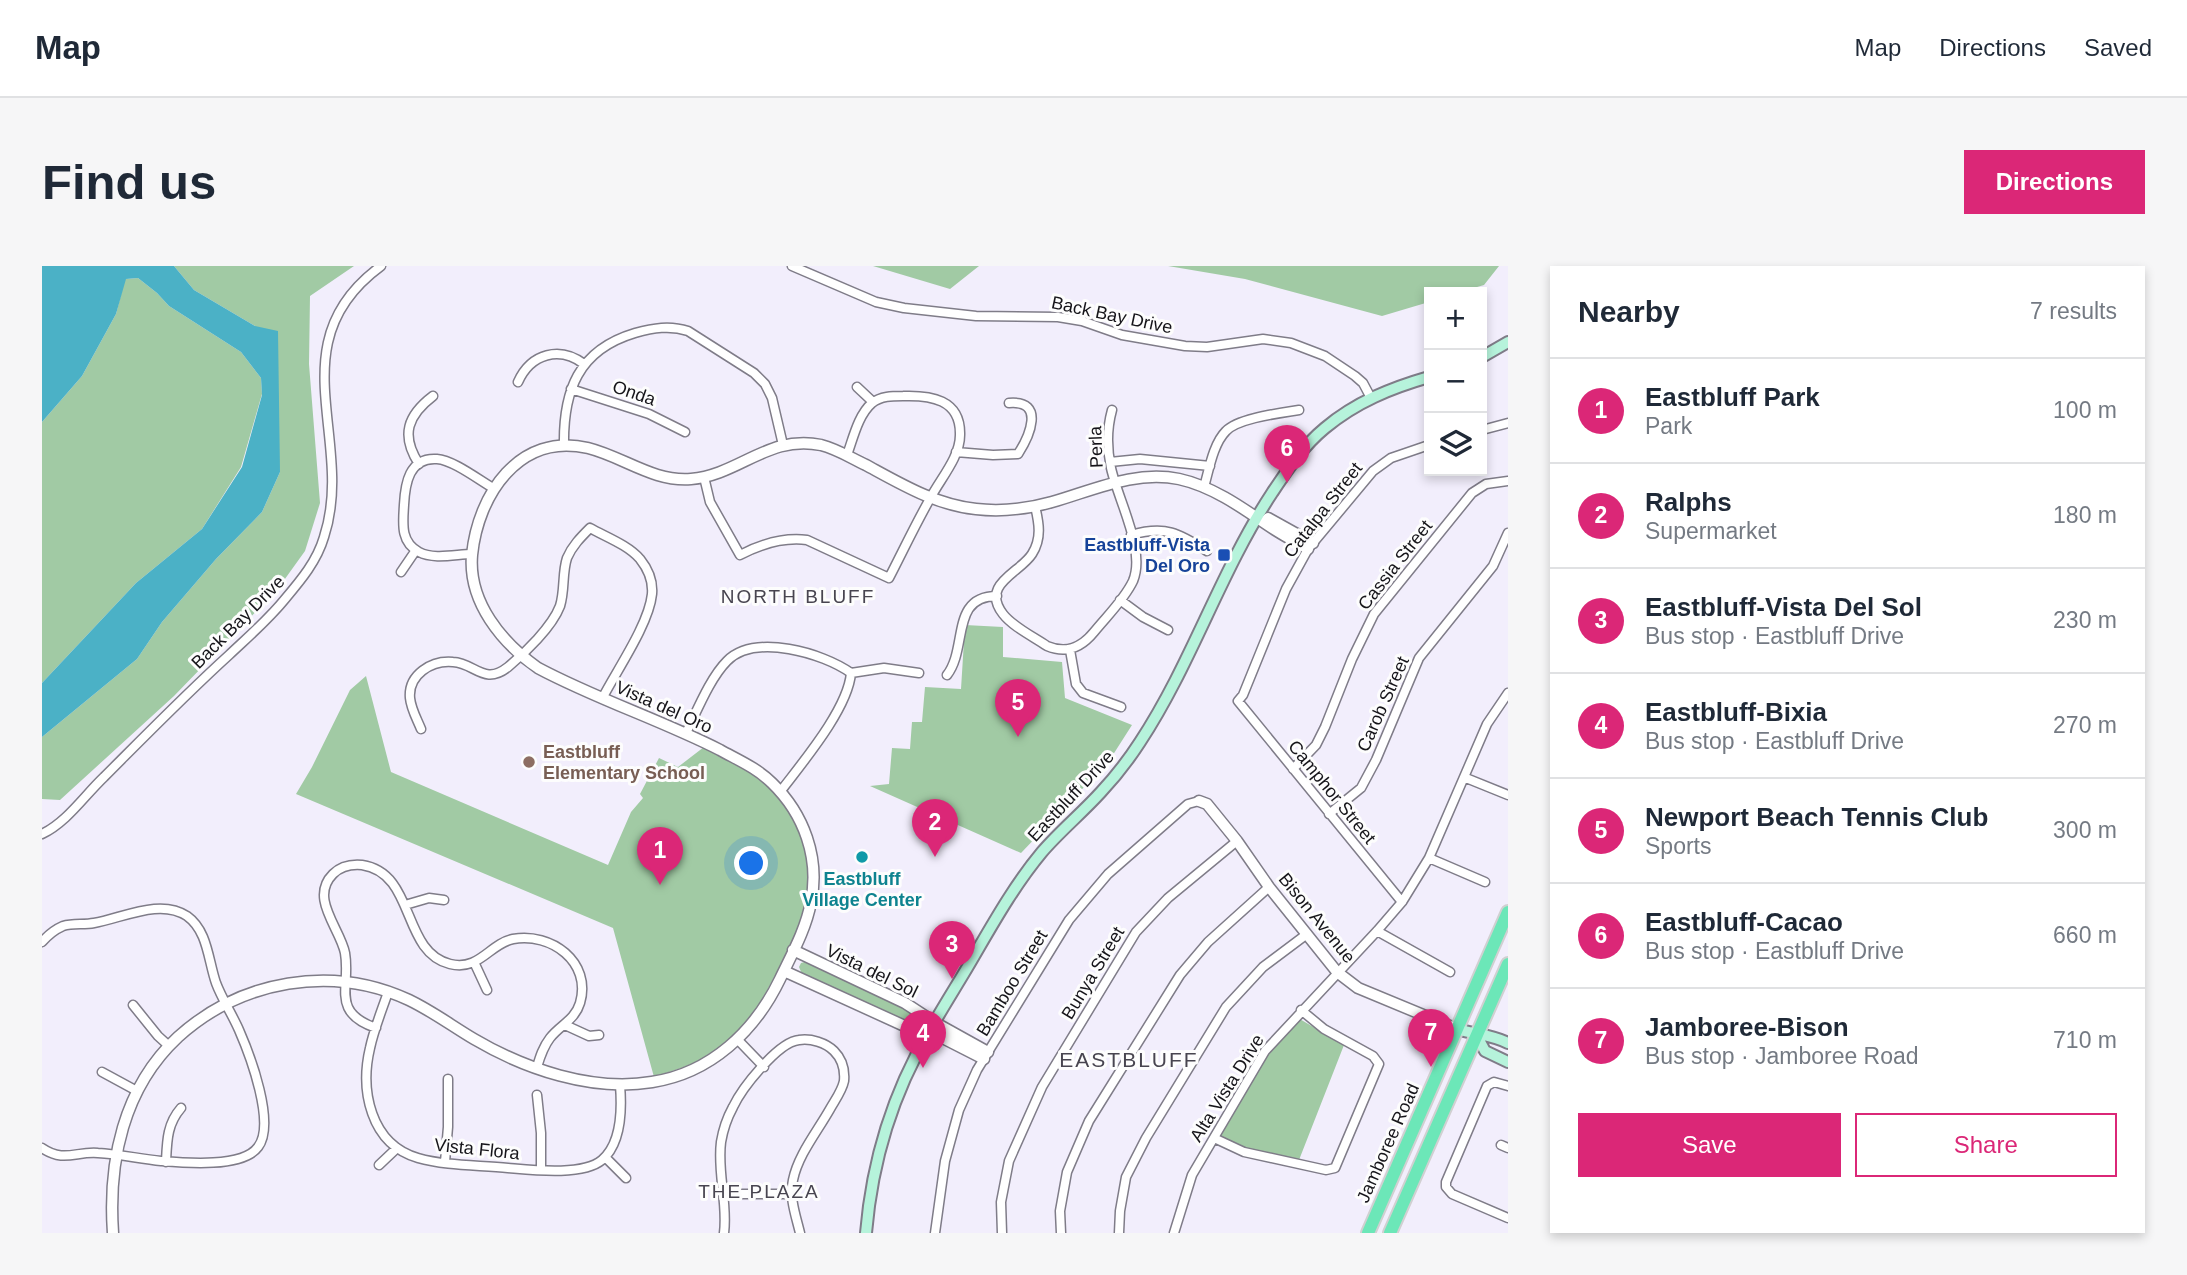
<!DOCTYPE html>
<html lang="en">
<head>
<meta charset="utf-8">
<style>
	:root { --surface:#fff; --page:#f6f6f7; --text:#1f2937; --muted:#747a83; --line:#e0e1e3; --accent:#db2777 }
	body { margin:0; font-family:Helvetica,sans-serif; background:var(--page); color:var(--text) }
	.controls { position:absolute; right:21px; top:21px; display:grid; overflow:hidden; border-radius:0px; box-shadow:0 4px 10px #0003 }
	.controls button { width:63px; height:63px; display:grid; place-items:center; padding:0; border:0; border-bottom:2px solid var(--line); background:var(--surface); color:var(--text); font:35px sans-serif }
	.you { position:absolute; left:710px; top:598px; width:24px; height:24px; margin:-18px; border:5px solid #fff; border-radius:50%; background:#1a73e8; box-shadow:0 0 0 10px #1a73e833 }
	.badge { display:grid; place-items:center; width:46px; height:46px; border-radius:50%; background:var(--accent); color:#fff; font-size:23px; font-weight:700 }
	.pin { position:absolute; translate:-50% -58px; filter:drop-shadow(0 2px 4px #0008) }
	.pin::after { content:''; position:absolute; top:37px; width:24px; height:21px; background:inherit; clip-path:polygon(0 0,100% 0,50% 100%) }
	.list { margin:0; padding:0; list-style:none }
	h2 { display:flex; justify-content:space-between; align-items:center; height:91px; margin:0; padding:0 28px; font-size:30px }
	h2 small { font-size:23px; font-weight:400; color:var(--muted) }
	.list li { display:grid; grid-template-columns:46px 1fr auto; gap:21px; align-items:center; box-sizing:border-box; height:105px; padding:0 28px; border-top:2px solid var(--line) }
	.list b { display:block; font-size:26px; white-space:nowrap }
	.list p { margin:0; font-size:23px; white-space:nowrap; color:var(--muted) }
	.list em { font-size:23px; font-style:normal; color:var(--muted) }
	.actions { display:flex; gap:14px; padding:21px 28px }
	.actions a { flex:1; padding:16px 0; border:2px solid var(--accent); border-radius:0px; text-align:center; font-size:24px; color:var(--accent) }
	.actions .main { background:var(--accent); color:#fff }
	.icon { flex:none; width:38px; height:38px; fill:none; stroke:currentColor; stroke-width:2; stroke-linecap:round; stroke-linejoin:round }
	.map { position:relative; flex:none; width:1466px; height:967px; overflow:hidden; border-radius:0px }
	header { display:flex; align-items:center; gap:42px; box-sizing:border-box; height:98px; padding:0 35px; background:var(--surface); border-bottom:2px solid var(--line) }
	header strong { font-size:33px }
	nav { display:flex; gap:38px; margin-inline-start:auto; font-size:24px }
	.intro { display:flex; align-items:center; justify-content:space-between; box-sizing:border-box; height:168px; padding:0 42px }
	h1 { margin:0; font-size:49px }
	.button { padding:18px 32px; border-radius:0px; background:var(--accent); color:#fff; font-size:24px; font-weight:700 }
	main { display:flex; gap:42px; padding:0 42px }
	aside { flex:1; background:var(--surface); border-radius:0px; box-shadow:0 4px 10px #0003 }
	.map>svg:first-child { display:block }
	.green { fill:#a1caa4 }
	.water { fill:#4bb1c6 }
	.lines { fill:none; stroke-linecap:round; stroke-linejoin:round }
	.minor-casing { stroke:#7f7c88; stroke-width:11 }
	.tertiary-casing { stroke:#7f7c88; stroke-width:13 }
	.secondary-casing { stroke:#7f7c88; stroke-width:14 }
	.primary-casing { stroke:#d0d0d1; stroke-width:16 }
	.minor { stroke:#fff; stroke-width:8 }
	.tertiary { stroke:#fff; stroke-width:10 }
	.secondary { stroke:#b6f3db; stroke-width:10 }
	.primary { stroke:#6ce7b8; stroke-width:12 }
	.transit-dot { fill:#1a4fb4; stroke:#fdfdfd; stroke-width:2.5 }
	.education-dot { fill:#8d6e63; stroke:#fdfdfd; stroke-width:2.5 }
	.culture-dot { fill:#0f9aa8; stroke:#fdfdfd; stroke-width:2.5 }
	.labels { text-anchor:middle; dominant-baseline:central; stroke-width:6; stroke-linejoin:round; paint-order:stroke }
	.street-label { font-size:18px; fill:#16151a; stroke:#fdfdfd }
	.transit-label { font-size:18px; font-weight:bold; fill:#164399; stroke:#fdfdfd; text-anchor:end }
	.education-label { font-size:18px; font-weight:bold; fill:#785e54; stroke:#fdfdfd; text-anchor:start }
	.culture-label { font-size:18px; font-weight:bold; fill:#0d838f; stroke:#fdfdfd }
	.neighbourhood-label { font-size:19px; letter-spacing:2px; fill:#484550; stroke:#fdfdfd }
	.quarter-label { font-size:21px; letter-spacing:2px; fill:#484550; stroke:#fdfdfd }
</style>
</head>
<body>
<header>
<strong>Map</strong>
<nav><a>Map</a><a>Directions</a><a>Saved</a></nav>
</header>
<div class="intro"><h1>Find us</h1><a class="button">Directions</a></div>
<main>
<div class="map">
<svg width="1466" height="967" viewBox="0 0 1466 967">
	<rect width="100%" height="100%" fill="#f2eefc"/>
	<path class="green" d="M132 0H312L268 30 267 98 278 237 263 285 235 324 132 430 18 534 0 533V471L95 393 120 356 174 293 220 246 238 206 213 60 152 24Z
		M831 0H937L908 23Z
		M1126 0H1457L1442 19 1418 26H1387V36L1340 50 1203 13Z
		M96 12 115 27 127 40 199 86 219 112 220 128 199 201 160 263 94 317 0 417V156L40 110 74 48 83 13Z
		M923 359 961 361V391L1020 396 1023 432 1090 459 1067 495 979 587 828 520 847 518 850 482 868 483 870 456H880L883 421 919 423Z
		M324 410 349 506 566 599 589 546 601 532 598 528 617 492 636 501 662 481C689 497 722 510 741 535 760 560 774 605 766 636 760 660 747 682 736 704 723 728 712 752 692 771 669 794 642 801 612 811L571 662 254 528 270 501 308 424Z
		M766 695 868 743 872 748 869 755H862L760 708 757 701 759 697Z
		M1256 752 1302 779 1257 894 1202 883 1178 869 1224 788Z"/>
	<path class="water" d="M0 0H132L152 24 213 60 236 65 238 206 220 246 174 293 120 356 95 393 0 471V417L94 317 160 263 200 201 220 129 219 112 199 86 127 40 115 27 96 12 84 13 74 48 40 110 0 156Z"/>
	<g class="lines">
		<g class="minor-casing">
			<path id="minor" d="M750 0 834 36 862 42 934 50 1016 51 1040 55 1080 69 1143 80 1165 81 1221 73 1249 77 1283 90 1313 110 1321 117 1329 132
				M476 116C489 87 518 80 542 98
				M815 121 831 136
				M529 123 607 148 643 166
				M1440 164 1466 157
				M522 180C521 125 536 84 593 67 611 62 628 59 646 65L712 107 723 118 730 132 741 179
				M914 186 951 189 976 188C987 171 1004 134 967 137
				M1068 196 1098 193 1168 200
				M377 198C358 169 366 149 391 130
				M662 211 668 236 698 289C719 278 741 271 765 274L847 312C861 285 874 257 889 231 899 212 918 191 918 169 919 133 888 129 861 130 850 130 839 130 830 137 816 149 811 173 805 189
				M1162 221C1167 204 1171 178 1184 165 1196 152 1239 147 1257 144
				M993 240C997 257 1000 272 990 288 978 307 938 318 961 348 971 361 992 371 1005 380 1024 388 1039 382 1052 366 1064 351 1082 334 1091 315 1104 284 1076 234 1069 202 1065 183 1065 162 1070 144
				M1089 269C1123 259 1137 267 1165 285
				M430 288C415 288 392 294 377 286 358 276 361 257 362 239 363 218 367 191 395 193 411 194 437 214 451 222
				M359 306 374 284
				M1078 334 1101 351 1126 364
				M1028 384 1034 418 1041 427 1079 441
				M809 407 842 402 877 407
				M905 409C926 382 908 330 955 330
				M379 463C375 453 369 443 368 432 366 409 389 394 411 396 433 397 442 420 466 401 483 387 510 361 518 340 523 324 520 307 525 292 530 280 539 271 548 262 564 271 586 279 598 293 606 303 611 316 610 328 607 358 575 404 561 431
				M644 467C655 445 668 412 685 395 713 367 781 387 809 407 806 443 760 497 738 526
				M1251 503 1274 479 1283 461 1310 393 1332 348 1430 227 1444 218 1466 215
				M1424 512 1466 529
				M1287 548 1319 522 1334 494 1377 392 1451 300 1466 267
				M0 568C25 556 42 530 62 511 103 470 144 428 187 389 206 371 226 354 243 333 259 314 275 295 282 271 314 174 234 77 339 0
				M1387 592 1443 616
				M1360 636 1196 435 1201 429 1244 323 1266 283 1331 205 1349 192 1387 179
				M363 639 387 632 402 634
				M1335 665 1408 706
				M0 676C6 669 12 664 21 660 31 657 42 659 52 657 81 652 118 632 145 650 166 665 166 694 174 717 180 733 190 748 197 764 208 789 234 858 216 881 201 902 143 897 119 895 98 893 77 888 56 887 34 885 22 897 0 882
				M432 696 445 724
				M346 726C340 744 332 763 328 782 318 824 328 878 376 892 404 900 437 899 466 902 490 904 541 910 560 894 580 877 580 843 578 819
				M91 739 116 770 127 780
				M523 759 547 770 557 769
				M334 762C288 746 309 721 303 687 298 662 267 632 291 608 299 600 309 598 320 599 374 607 359 686 408 698 438 705 447 678 471 673 509 666 550 696 538 737 533 754 518 759 508 772 501 781 498 791 495 801
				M696 774 722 801
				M60 806 95 825
				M1466 820 1452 816 1445 820 1404 916V921L1410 928 1466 952
				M495 829 499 867V904
				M1172 872 1202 886 1284 904 1293 902 1337 798 1331 790 1282 763 1259 744
				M1459 879 1466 882
				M563 891 584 912
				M124 896C125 875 125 858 139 842
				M403 896 406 861V813
				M337 899 355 882
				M682 928H750
				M682 967C686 937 675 907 679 876 681 864 685 852 691 841 700 822 736 776 757 774 769 772 784 777 792 785 800 793 803 804 802 815 800 825 793 834 788 843 775 866 756 889 751 914 747 932 754 950 758 967
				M893 967 903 895 917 844 935 804 1027 654 1066 608 1146 538 1157 535
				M960 967 959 936 967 895 1000 821 1094 666 1126 632 1195 575
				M1019 967 1018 945 1025 906 1047 855 1138 709 1166 676 1227 621
				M1077 967 1078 945 1084 911 1104 872 1184 741 1221 701 1265 668
				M1132 967 1150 909 1223 785 1335 665 1360 636 1387 592 1445 458 1466 427"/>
		</g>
		<g class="tertiary-casing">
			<path id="tertiary" d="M1226 252 1271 277
				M1157 535 1165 538 1195 575 1227 621 1295 706 1316 722 1415 763
				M751 684 863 737 892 756 946 786
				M742 705 867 762 887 765 942 793
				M71 967C66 896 81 822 136 771 199 714 290 698 367 734 390 745 410 760 432 773 483 803 550 826 610 816 669 807 713 765 738 713 750 688 764 663 769 636 778 592 762 548 730 517 715 502 696 494 678 484 619 454 554 433 496 402 460 377 426 336 430 289 436 229 477 166 546 182 582 191 611 216 649 213 697 209 727 168 779 179 795 183 809 192 824 199 859 218 894 239 934 243 960 246 985 243 1010 236 1052 224 1093 204 1137 213 1169 220 1198 240 1224 258 1237 267 1252 275 1266 283"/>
		</g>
		<g class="secondary-casing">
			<path id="secondary" d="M1440 91 1466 76
				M1415 763C1434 769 1448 768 1466 777
				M1435 770 1443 785 1466 796
				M824 967C830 896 851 827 887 766 899 744 912 724 925 702 948 663 970 622 1000 586 1018 565 1040 547 1059 526 1074 510 1087 493 1098 476 1150 397 1178 306 1230 227 1246 203 1261 180 1283 162 1314 136 1349 122 1387 111"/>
		</g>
		<g class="primary-casing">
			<path id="primary" d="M1326 967 1466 646
				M1348 967 1466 698"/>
		</g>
		<use href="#minor" class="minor"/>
		<use href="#tertiary" class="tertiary"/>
		<use href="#secondary" class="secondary"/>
		<use href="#primary" class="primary"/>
	</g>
	<rect class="transit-dot" x="1175" y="282" width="14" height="14" rx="3.5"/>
	<circle class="education-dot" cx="487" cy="496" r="7"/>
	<circle class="culture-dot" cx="820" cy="591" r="7"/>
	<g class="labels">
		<g class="street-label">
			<text transform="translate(1070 49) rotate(12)">Back Bay Drive</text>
			<text transform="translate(592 127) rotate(19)">Onda</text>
			<text transform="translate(1054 181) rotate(-92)">Perla</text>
			<text transform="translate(1281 244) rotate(-52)">Catalpa Street</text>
			<text transform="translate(1353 299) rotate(-52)">Cassia Street</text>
			<text transform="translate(196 356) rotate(-45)">Back Bay Drive</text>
			<text transform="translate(1341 438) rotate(-66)">Carob Street</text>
			<text transform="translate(622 441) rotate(24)">Vista del Oro</text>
			<text transform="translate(1290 526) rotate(51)">Camphor Street</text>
			<text transform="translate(1029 530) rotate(-47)">Eastbluff Drive</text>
			<text transform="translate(1275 652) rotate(51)">Bison Avenue</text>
			<text transform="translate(830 705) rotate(26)">Vista del Sol</text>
			<text transform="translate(1051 707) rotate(-59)">Bunya Street</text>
			<text transform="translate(970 717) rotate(-59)">Bamboo Street</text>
			<text transform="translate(1185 822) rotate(-58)">Alta Vista Drive</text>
			<text transform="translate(1346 877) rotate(-66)">Jamboree Road</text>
			<text transform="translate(435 883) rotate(6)">Vista Flora</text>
		</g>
		<g class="transit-label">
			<text x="1168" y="279">Eastbluff-Vista<tspan x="1168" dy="21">Del Oro</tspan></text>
		</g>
		<g class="education-label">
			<text x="501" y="486">Eastbluff<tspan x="501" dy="21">Elementary School</tspan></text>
		</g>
		<g class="culture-label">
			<text x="820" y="613">Eastbluff<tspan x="820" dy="21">Village Center</tspan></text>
		</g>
		<g class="neighbourhood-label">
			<text x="756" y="330">NORTH BLUFF</text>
			<text x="717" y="925">THE PLAZA</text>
		</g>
		<g class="quarter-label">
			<text x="1087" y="793">EASTBLUFF</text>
		</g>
	</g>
</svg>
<div class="controls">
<button>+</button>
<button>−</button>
<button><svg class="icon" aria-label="layers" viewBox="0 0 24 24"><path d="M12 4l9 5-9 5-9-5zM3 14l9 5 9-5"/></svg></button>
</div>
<div class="you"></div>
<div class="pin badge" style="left:618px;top:619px">1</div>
<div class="pin badge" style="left:893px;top:591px">2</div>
<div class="pin badge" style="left:910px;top:713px">3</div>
<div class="pin badge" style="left:881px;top:802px">4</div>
<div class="pin badge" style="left:976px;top:471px">5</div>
<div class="pin badge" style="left:1245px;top:217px">6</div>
<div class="pin badge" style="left:1389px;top:801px">7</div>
</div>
<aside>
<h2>Nearby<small>7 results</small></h2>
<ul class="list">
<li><span class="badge">1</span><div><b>Eastbluff Park</b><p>Park</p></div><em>100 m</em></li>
<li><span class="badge">2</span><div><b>Ralphs</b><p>Supermarket</p></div><em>180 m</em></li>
<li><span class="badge">3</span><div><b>Eastbluff-Vista Del Sol</b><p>Bus stop · Eastbluff Drive</p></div><em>230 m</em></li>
<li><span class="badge">4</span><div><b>Eastbluff-Bixia</b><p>Bus stop · Eastbluff Drive</p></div><em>270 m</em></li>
<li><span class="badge">5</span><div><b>Newport Beach Tennis Club</b><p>Sports</p></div><em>300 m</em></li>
<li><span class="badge">6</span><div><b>Eastbluff-Cacao</b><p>Bus stop · Eastbluff Drive</p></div><em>660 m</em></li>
<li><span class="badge">7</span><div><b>Jamboree-Bison</b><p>Bus stop · Jamboree Road</p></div><em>710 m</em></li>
</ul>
<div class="actions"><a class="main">Save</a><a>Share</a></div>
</aside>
</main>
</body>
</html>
